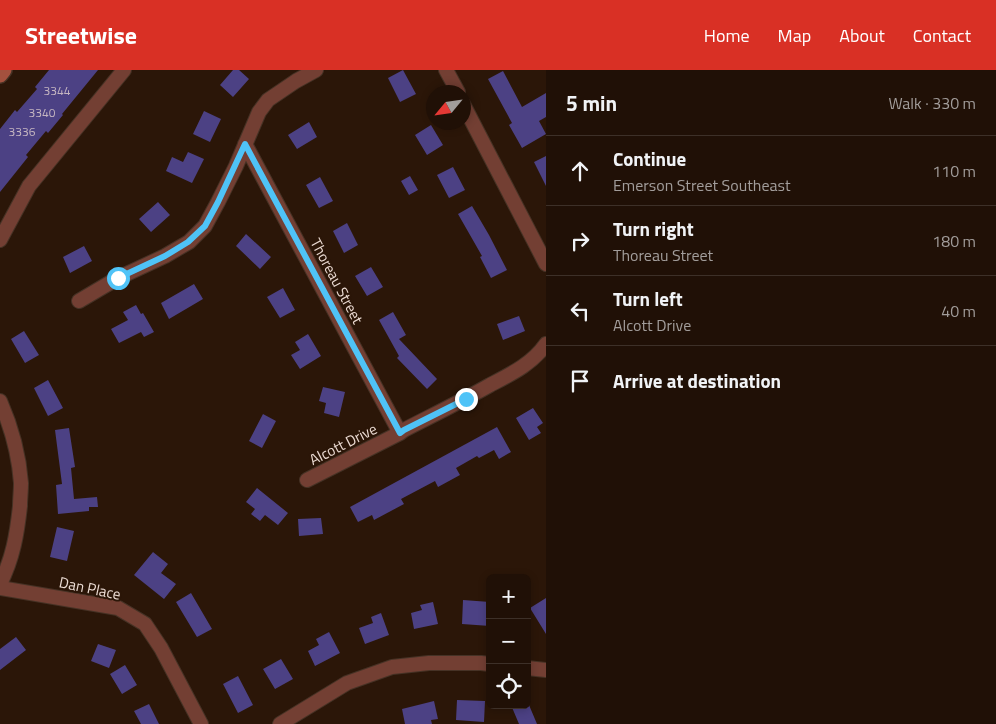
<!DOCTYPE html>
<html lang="en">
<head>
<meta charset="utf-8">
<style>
	:root { --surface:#201006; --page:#281910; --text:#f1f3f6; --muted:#a29d9b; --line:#3d3028; --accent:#d93025 }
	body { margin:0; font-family:"Titillium Web",sans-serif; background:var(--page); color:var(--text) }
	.controls { position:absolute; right:15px; bottom:15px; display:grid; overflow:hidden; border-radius:8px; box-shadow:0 2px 8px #0003 }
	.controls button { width:45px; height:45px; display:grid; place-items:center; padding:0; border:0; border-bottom:1px solid var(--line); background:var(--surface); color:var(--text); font:25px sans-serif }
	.compass { position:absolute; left:426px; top:15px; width:45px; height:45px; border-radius:50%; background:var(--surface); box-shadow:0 2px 8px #0003; rotate:241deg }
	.stop { position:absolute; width:15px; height:15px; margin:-11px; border:4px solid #4fc3f7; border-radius:50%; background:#fff }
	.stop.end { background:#4fc3f7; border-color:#fff; box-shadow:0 1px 5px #0008 }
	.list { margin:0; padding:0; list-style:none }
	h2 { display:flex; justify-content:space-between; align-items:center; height:65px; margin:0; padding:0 20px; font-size:21px }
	h2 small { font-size:16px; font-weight:400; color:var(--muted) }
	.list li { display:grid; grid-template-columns:32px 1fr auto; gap:15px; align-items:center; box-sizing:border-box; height:70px; padding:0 20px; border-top:1px solid var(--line) }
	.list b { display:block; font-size:19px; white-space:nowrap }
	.list p { margin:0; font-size:16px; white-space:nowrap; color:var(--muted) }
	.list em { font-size:16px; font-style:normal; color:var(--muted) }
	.icon { flex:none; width:28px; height:28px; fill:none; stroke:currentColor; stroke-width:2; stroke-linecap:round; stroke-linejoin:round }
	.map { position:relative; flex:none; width:546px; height:654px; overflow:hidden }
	header { display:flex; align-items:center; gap:30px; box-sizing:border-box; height:70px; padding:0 25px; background:var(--accent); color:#fff }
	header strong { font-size:24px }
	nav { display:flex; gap:28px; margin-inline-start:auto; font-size:18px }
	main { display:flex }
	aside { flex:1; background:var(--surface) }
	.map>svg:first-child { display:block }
	.building { fill:#4c4184 }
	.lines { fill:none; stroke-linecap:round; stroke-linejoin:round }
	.street-casing { stroke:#463225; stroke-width:16 }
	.secondary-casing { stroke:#463225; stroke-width:18 }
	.street { stroke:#733f33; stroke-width:14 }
	.secondary { stroke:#a4513e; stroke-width:15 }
	.route { stroke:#4fc3f7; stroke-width:6 }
	.labels { text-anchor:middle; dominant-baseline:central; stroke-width:4; stroke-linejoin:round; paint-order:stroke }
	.number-label { font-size:12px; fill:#c4b5c0 }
	.street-label { font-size:15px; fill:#ecdcd4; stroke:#2b1608 }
</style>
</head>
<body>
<header>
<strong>Streetwise</strong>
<nav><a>Home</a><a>Map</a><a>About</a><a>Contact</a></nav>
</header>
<main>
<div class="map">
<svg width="546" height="654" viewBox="0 0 546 654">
	<rect width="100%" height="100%" fill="#2b1608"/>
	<path class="building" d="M49 0H98L62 44 63 45 48 63 46 61 26 85 28 87 0 122V59L15 40 17 42 37 19 35 17Z
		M233 0H239L249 9 233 27 220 15Z
		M403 0 416 24 400 32 388 8Z
		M503 1 522 37 546 23V47L539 51 546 64 522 78 509 55 512 53 488 9Z
		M204 41 221 49 210 72 193 64Z
		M309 52 317 67 297 79 288 65Z
		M431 55 443 75 427 85 415 65Z
		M188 82 204 89 192 113 166 101 172 87 183 92Z
		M546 86V116L534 92Z
		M453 97 465 120 449 128 437 105Z
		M410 106 418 120 409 125 401 111Z
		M320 107 333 131 319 138 306 115Z
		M158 132 170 145 151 162 139 149Z
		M472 136 489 165 507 200 491 208 480 187 482 186 458 144Z
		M347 153 358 175 344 183 333 161Z
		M246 164 271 187 260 199 236 176Z
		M84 176 92 191 70 203 63 187Z
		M371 197 383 217 367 226 355 206Z
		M194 214 203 229 169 249 161 233Z
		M283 218 295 240 280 248 267 227Z
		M136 235 141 244 143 243 154 262 144 267 141 262 119 273 111 259 128 250 123 242Z
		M393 242 406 265 399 269 437 309 427 319 397 288 399 286 379 250Z
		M519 246 525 261 503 270 497 254Z
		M24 261 39 285 25 293 11 269Z
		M308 264 321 286 300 299 291 285 300 280 295 272Z
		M48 310 63 338 48 346 34 318Z
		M323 317 345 322 339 347 324 343 326 333 319 331Z
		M533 338 543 353 537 357 541 363 529 370 516 348Z
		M263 344 276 351 262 378 249 371Z
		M497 357 511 382 499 389 494 380 479 388 477 386 456 398 460 405 438 417 435 411 401 429 404 434 374 450 372 445 358 452 350 437Z
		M69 358 75 397 71 398 74 429 97 427 98 437H89V441L58 444 56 415 62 414 55 360Z
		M257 418 288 443 278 455 265 445 260 451 251 444 255 439 246 432Z
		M321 448 323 464 299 466 298 449Z
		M57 457 74 461 67 491 50 487Z
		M153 482 168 494 161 503 176 514 164 529 134 505Z
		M191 523 212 559 197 567 176 532Z
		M546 528V564L530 538Z
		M463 530 490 532V556L462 554Z
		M433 532 438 554 414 559 411 543 422 540 420 535Z
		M381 543 389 565 365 574 359 558 373 553 371 547Z
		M329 562 340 583 315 596 308 581 319 575 316 569Z
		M16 567 26 580 0 600V579Z
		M98 574 116 580 109 598 91 591Z
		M281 589 293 609 275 619 263 599Z
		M125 595 137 615 122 624 110 604Z
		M238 606 253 635 238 643 223 614Z
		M457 630 485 631 484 652 456 650Z
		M434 631 438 649 431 650 432 654H405L402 639Z
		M149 634 159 654H141L134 641Z
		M511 635H529L537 654H519Z"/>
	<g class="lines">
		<g class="street-casing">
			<path id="street" d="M446 0 458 22
				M463 34 546 194
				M245 74 400 363
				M0 170 29 116 124 0
				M79 231 118 208 165 186 189 172 205 156 218 132 236 96 259 42 268 30 296 11 316 0
				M0 331C11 356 19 385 21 413 21 421 20 429 20 436 17 464 13 488 0 514
				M307 410 400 363 404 360C433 345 462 331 490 315 511 304 532 294 546 274
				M0 518 118 538 145 554 161 578 201 654
				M527 598 546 600
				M280 654 347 613 392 597 429 593H481L490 594"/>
		</g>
		<g class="secondary-casing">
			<path id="secondary" d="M0 5 4 0"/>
		</g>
		<use href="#street" class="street"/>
		<use href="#secondary" class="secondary"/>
	</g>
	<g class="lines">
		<path class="route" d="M118 208 165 186 188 172 205 156 218 132 245 74 400 363 404 360 466 329"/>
	</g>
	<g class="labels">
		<g class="number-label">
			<text x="57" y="20">3344</text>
			<text x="42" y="42">3340</text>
			<text x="22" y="61">3336</text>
		</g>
		<g class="street-label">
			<text transform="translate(337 211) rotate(62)">Thoreau Street</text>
			<text transform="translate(343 374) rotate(-27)">Alcott Drive</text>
			<text transform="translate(90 518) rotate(12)">Dan Place</text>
		</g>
	</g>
</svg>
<div class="controls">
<button>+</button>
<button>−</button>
<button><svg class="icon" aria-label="locate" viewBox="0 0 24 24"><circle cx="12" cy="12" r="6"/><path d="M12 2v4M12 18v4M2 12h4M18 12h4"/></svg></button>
</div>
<svg class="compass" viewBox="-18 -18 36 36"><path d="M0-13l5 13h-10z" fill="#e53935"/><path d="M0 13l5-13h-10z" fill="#a29d9b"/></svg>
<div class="stop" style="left:118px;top:208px"></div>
<div class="stop end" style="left:466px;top:329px"></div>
</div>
<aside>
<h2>5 min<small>Walk · 330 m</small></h2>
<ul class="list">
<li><svg class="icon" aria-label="ahead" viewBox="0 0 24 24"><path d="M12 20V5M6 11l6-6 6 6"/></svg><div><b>Continue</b><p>Emerson Street Southeast</p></div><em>110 m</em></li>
<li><svg class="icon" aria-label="right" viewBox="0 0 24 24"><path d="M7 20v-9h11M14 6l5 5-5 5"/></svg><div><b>Turn right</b><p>Thoreau Street</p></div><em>180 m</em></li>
<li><svg class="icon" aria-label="left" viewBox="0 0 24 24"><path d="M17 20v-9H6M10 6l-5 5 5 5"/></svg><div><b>Turn left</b><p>Alcott Drive</p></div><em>40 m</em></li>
<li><svg class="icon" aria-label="arrive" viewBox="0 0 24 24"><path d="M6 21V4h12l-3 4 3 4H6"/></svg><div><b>Arrive at destination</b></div></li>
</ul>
</aside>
</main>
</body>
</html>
